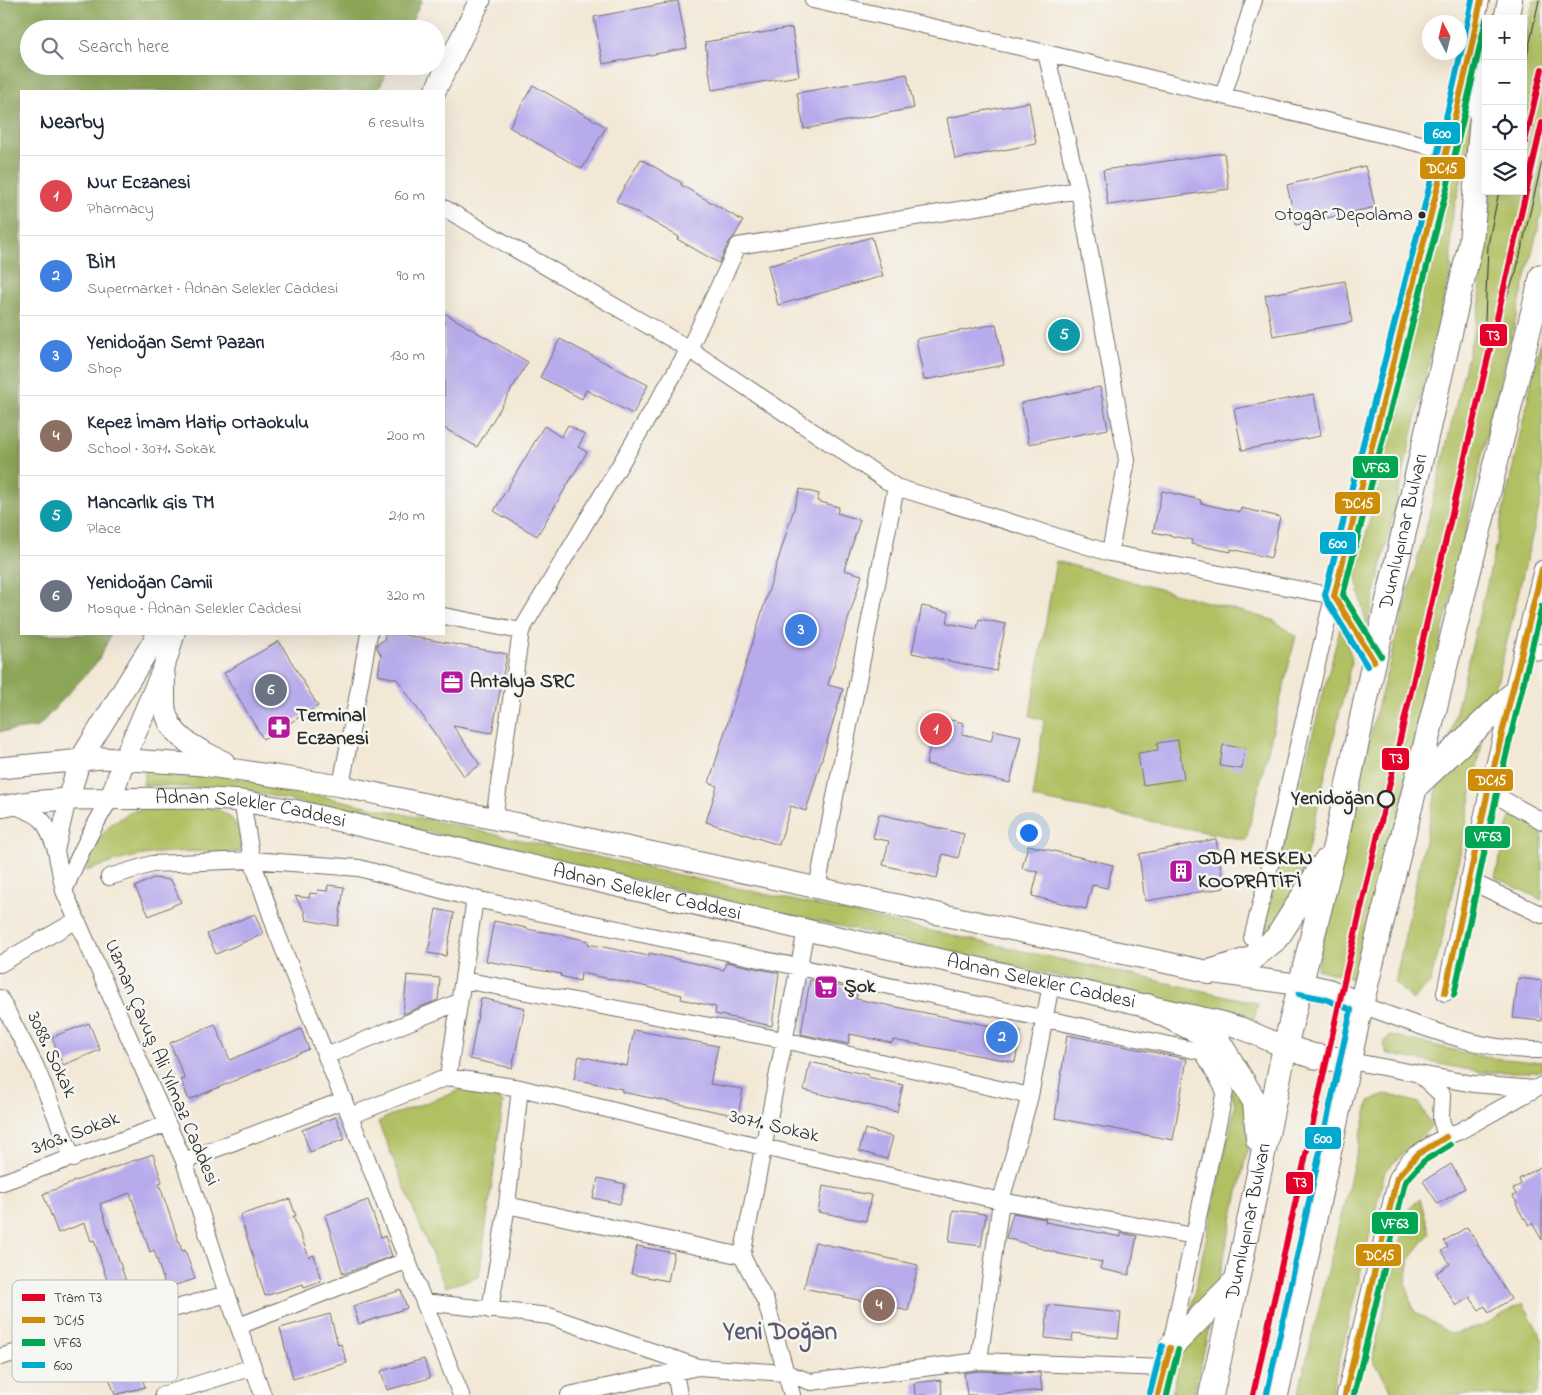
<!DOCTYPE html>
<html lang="en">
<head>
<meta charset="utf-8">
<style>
	:root { --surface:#fff; --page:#f2f2f3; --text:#1f2937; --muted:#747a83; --line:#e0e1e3; --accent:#ea580c }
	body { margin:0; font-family:"Indie Flower",sans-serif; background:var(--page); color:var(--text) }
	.controls { position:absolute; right:15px; top:15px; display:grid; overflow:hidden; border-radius:0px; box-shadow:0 5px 20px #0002 }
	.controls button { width:45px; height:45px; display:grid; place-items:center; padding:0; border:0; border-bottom:1px solid var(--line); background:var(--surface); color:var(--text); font:25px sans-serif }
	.compass { position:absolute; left:1422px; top:15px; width:45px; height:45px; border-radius:50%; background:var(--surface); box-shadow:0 5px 20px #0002; rotate:353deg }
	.you { position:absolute; left:1028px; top:832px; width:18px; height:18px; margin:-12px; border:4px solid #fff; border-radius:50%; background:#1a73e8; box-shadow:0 0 0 8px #1a73e833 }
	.badge { display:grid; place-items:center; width:32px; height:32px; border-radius:50%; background:var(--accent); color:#fff; font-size:16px; font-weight:700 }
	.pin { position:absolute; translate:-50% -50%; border:2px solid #fff; box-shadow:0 1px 5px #0006 }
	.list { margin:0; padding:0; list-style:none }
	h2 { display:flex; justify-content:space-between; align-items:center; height:65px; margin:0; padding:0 20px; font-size:21px }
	h2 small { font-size:16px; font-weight:400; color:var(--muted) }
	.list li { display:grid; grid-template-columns:32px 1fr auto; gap:15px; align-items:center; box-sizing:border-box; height:80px; padding:0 20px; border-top:1px solid var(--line) }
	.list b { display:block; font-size:19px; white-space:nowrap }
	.list p { margin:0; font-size:16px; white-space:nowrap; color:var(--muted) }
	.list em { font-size:16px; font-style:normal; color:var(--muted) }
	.icon { flex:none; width:28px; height:28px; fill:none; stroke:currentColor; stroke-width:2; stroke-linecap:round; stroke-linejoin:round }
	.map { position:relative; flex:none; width:1542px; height:1395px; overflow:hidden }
	.search { position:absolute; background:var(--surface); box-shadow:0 5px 20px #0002; left:20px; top:20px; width:425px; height:55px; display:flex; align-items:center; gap:12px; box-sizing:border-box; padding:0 18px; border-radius:28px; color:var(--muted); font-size:19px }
	.panel { position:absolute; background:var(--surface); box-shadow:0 5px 20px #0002; left:20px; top:90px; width:425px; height:545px; border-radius:0px }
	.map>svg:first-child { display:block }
	.green { fill:#b1c062; stroke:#6e7646 }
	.forest { fill:#8ca658; stroke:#5c6842 }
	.building { fill:#b8abec }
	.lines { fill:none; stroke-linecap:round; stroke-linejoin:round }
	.minor-casing { stroke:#716d67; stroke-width:18 }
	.major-casing { stroke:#716d67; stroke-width:23 }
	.highway-casing { stroke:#716d67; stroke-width:26 }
	.minor { stroke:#fff; stroke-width:16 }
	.major { stroke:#fff; stroke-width:21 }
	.highway { stroke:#fff; stroke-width:24 }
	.tram { stroke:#2b2b2b; stroke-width:1 }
	.bus-1-casing { stroke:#f6f6f2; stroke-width:10 }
	.bus-2-casing { stroke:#f6f6f2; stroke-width:10 }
	.bus-3-casing { stroke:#f6f6f2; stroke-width:10 }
	.bus-1 { stroke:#ce8d09; stroke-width:6 }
	.bus-2 { stroke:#00a651; stroke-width:6 }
	.bus-3 { stroke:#00a9ce; stroke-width:6 }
	.tram-1-casing { stroke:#f6f6f2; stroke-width:10 }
	.tram-1 { stroke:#e4002b; stroke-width:6 }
	.bus-dot { fill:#2b2b2b; stroke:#f6f6f2; stroke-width:2 }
	.stop-dot { fill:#f6f6f2; stroke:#2b2b2b; stroke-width:2.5 }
	.labels { text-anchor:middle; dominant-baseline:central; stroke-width:5; stroke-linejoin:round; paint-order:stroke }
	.bus-label { font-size:19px; fill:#2b2b2b; stroke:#f6f6f2; text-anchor:end }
	.street-label { font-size:20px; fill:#2b2b2b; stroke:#f6f6f2 }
	.poi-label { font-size:20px; font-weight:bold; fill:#2b2b2b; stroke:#f6f6f2; text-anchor:start }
	.stop-label { font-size:20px; font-weight:bold; fill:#2b2b2b; stroke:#f6f6f2; text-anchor:end }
	.district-label { font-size:25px; font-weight:bold; fill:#5c586f; stroke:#f6f6f2 }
	.key { fill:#f6f6f2; stroke:#b9b9b6; stroke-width:1 }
	.key-label { font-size:14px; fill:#2b2b2b }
	.line-badge { stroke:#f6f6f2; stroke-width:2 }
	.badge-label { font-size:14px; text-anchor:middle; font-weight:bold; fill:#fff }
</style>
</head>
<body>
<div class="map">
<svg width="1542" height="1395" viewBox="0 0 1542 1395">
	<rect width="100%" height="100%" fill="#f6f6f2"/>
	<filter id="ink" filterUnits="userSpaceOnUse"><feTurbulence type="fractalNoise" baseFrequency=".02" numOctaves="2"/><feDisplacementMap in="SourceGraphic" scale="10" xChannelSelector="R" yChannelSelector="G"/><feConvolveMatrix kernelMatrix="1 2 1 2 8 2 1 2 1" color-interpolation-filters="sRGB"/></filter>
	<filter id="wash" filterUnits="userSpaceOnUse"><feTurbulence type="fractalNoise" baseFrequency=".0096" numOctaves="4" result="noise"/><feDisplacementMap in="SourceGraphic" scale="20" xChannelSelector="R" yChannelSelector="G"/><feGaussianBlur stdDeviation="1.12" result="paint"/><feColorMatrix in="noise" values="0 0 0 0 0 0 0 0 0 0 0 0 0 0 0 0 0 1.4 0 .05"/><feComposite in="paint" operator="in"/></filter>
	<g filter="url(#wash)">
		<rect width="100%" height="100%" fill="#f3e8d6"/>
		<path class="green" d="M1534 0H1542V212L1481 460 1462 551 1359 981 1317 969 1373 724 1430 513 1480 305 1482 235 1491 191H1523V44Z
			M1471 89 1480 107 1451 220V269L1367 627 1356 578Z
			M1542 335V495L1493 699 1448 744 1487 584Z
			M1056 561 1273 620 1296 636 1246 840 1033 798 1044 720 1030 716Z
			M1341 625 1352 659 1297 896 1267 938 1262 930Z
			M1482 743 1445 928 1430 983 1412 1000 1395 983 1423 849 1439 781Z
			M146 766 249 780 1258 1003 1254 1021 245 790 143 785Z
			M165 806C190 807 231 800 239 833 240 839 242 845 240 852 210 852 180 850 150 854 128 857 106 864 86 871L99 839 111 824 132 811Z
			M1512 812 1542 829V900L1495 877Z
			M1390 1035 1484 1057 1536 1062 1542 1061V1070L1537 1072H1481L1387 1054 1383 1044Z
			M1230 1084 1249 1102 1250 1138 1218 1284 1189 1317 1235 1106Z
			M464 1089C480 1089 493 1089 503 1103L479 1277 445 1287 378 1122 389 1116Z
			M1387 1094 1419 1103 1432 1126 1385 1171 1331 1395H1298L1369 1101Z
			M1420 1199 1430 1233 1410 1258 1406 1283 1414 1311 1451 1334 1480 1327 1523 1303 1542 1338V1374L1536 1395H1394L1372 1358 1409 1208Z
			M1211 1319 1194 1395H1172L1182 1352Z"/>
		<path class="forest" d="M0 0H422L408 29H29V66H390L378 91H21V634H111L98 661 38 727 0 732Z"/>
		<g id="blocks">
			<path class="building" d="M678 1 687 48 603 64 594 17Z
				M792 28 799 76 712 90 705 42Z
				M907 74 914 108 804 129 797 93Z
				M533 85 606 127 582 169 509 127Z
				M1029 102 1036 144 955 159 947 118Z
				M1224 153 1229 189 1108 205 1103 170Z
				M641 159 682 183 681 185 743 221 734 237 729 242 719 263 677 239 679 237 616 201Z
				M1365 166 1375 207 1296 225 1287 185Z
				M872 237 883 276 778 305 768 266Z
				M1345 281 1352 322 1273 336 1265 295Z
				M444 313 528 362 477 447 444 428Z
				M996 324 1004 365 924 380 916 339Z
				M1073 324 1077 342 1054 345 1051 328Z
				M560 339 648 385 633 414 586 390 582 399 540 377Z
				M1100 387 1108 429 1029 444 1021 403Z
				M1314 394 1321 436 1242 450 1234 409Z
				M568 425 585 435 578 447 587 452 537 536 494 511 544 426 561 437Z
				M800 489 819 494 817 501 839 507 837 513 860 520 844 570 862 575 828 685 843 689 806 811 791 806 779 845 706 822 717 786 709 783Z
				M1162 491 1201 500 1200 503 1240 512 1241 508 1280 517 1271 558 1231 549V552L1191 544 1192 540 1153 532Z
				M922 606 949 612 947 623 977 629 979 619 1006 624 996 671 912 653Z
				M385 634H399L507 654 492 733 453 726 480 765 464 776 397 679 378 675 381 655 377 648V644L384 640Z
				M279 641 318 706 263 739 224 673Z
				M937 717 964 723 962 734 991 741 994 730 1021 736 1010 783 926 764Z
				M1178 740 1184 779 1143 785 1138 753 1158 750 1157 743Z
				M1223 745 1245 748 1242 769 1220 766Z
				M879 814 964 834 958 858 943 854 937 878 883 865 889 841 873 838Z
				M1216 839 1224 888 1145 901 1139 854Z
				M1028 845 1113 865 1107 888 1092 885 1086 909 1032 896 1038 872 1022 868Z
				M153 878 171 880 181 902 149 916 135 887Z
				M328 885 344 887 338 926 306 920 304 911 295 896 309 898 310 893 317 894 318 890 327 891Z
				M436 909 454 913 446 956 428 953Z
				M255 914 263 934 216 954 207 934Z
				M494 921 526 928V929L562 935 589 941 588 944 649 956V953L724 970 726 962 779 973 772 1026 715 1014 716 1007 681 999 682 995 630 983 581 973 580 981 560 976 561 974 486 961Z
				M407 975 440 978 438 1000 403 1014Z
				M1518 978 1542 981V1021L1513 1018Z
				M810 980 858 990 856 999 1021 1032 1015 1062 893 1040 892 1043 850 1034 848 1044 801 1034Z
				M481 998 525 1008 512 1068 470 1059Z
				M89 1023 100 1050 63 1065 52 1037Z
				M215 1024 230 1060 301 1029 309 1049 189 1100 181 1080 185 1079 170 1043Z
				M634 1030 718 1046 710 1084 743 1089 738 1116 622 1092V1089L574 1079 579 1056 627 1066Z
				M1067 1035 1187 1059 1173 1140 1055 1118Z
				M810 1062 868 1075V1077L903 1085 897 1112 804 1090Z
				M336 1117 345 1139 310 1152 302 1130Z
				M865 1129 893 1137 887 1159 859 1151Z
				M153 1154 162 1182 159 1183 182 1251 185 1250 195 1279 166 1288 154 1250 150 1252 130 1193 100 1204 130 1293 113 1298 94 1240 91 1241 85 1223 58 1233 43 1194 72 1183V1182Z
				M1451 1164 1465 1188 1438 1204 1423 1181Z
				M1542 1166V1240L1532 1223 1529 1225 1525 1218 1524 1219 1516 1204 1517 1203 1513 1196 1516 1194 1513 1189 1521 1184 1519 1179Z
				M598 1178 625 1184 620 1204 593 1198Z
				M823 1186 871 1195 866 1221 818 1212Z
				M290 1199 296 1216H293L309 1257 314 1255 321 1281 304 1287 303 1284 265 1296 240 1215Z
				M368 1200 381 1237 385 1236 392 1256 343 1274 325 1215Z
				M953 1210 986 1214 981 1246 949 1242Z
				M1013 1213 1046 1219 1045 1222 1121 1237V1233L1137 1236 1129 1275 1100 1269 1102 1262 1060 1254 1006 1238Z
				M1467 1227 1511 1299 1489 1313 1485 1306 1479 1310 1470 1297 1456 1306 1436 1273 1450 1264 1442 1251 1448 1247 1444 1241Z
				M815 1242 918 1265 908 1311 804 1288Z
				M637 1246 674 1253 668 1281 631 1274Z
				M401 1290 407 1308 359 1324 353 1306Z
				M1048 1305 1121 1313 1118 1338 1073 1333 1072 1341 1045 1338Z
				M330 1314 338 1345 341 1344 347 1363 293 1379 280 1328Z
				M133 1352 145 1387 115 1395 104 1362Z
				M424 1359 430 1378 387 1390 381 1371Z
				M979 1371 1040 1373 1042 1390 994 1395H967L964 1373Z
				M941 1380 942 1395H915L914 1383Z"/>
		</g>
	</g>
	<g filter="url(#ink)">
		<use href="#blocks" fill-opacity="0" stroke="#716d67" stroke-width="1"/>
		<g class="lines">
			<g class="minor-casing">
				<path id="minor" d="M813 0 1046 53 1446 150
					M1046 53 1079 190 1127 460 1110 553
					M1223 96 1254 0
					M444 208 689 349 896 487 1110 553 1334 596
					M444 616 521 631
					M1522 650 1542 652
					M341 786 369 634
					M1488 791 1542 821
					M68 799 56 851 64 891C78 857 91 829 111 798
					M242 801 252 860 277 933 461 1395
					M13 805C46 818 44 818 56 850
					M494 819 521 631 689 349 738 246 1079 190
					M109 877 152 864 252 860 359 868 475 899 1203 1052 1225 1091 1170 1348 1158 1395
					M1468 880 1542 915
					M817 888 896 487
					M64 891 184 1161 227 1294 263 1395
					M1252 938C1282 824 1305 708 1334 594 1384 396 1439 199 1481 0
					M0 964 77 920
					M463 980 784 1040 1030 1096
					M1445 993 1488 791 1542 569
					M0 998 36 1067 73 1159
					M1361 1005C1419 1025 1479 1052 1542 1050
					M326 1056 459 1002
					M1350 1061 1473 1084 1535 1089
					M1419 1074 1442 1095 1441 1119 1446 1137
					M448 1077 475 899
					M350 1116 448 1077 520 1088 763 1147 1001 1201 1194 1236
					M184 1161 344 1100
					M0 1183 167 1124
					M507 1205 742 1256
					M424 1302 549 1316 698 1367
					M490 1310 507 1205 520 1088
					M239 1326 408 1260
					M0 1357 227 1294
					M979 1361 1001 1201 1030 1096 1051 984
					M675 1372 679 1395
					M163 1395 253 1367
					M569 1395 698 1367 786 1373 811 1382 979 1361 1164 1368
					M792 1395 766 1302 742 1256 806 930
					M1345 1395 1397 1178 1407 1163 1416 1154 1442 1138 1460 1131 1542 1085"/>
			</g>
			<g class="major-casing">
				<g id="major">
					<path d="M435 91 480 0"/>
					<path d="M164 673C165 684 164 697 165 709 170 739 200 750 224 762"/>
					<path d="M0 768 102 758 203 765 341 786 1210 972 1301 985"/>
					<path d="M111 798 124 760 164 667 174 634"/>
					<path d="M68 799 80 760 158 634"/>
					<path id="s1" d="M0 807 29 802 68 799 198 798 242 801 293 810 806 930 1221 1022 1241 1028 1285 1047"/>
				</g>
			</g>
			<g class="highway-casing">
				<g id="highway">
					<path d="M1506 19 1510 0"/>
					<path d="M1469 58 1482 118"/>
					<path d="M1334 596 1374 661"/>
					<path d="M1416 786 1511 696"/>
					<path d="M1210 972 1251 959 1277 938 1325 862"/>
					<path d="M1301 985 1328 991 1361 1005"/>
					<path d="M1147 1006 1218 1041 1255 1102 1258 1139"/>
					<path d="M1285 1047 1313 1056 1350 1061"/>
					<path d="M1170 1348 1237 1280"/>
					<path id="s2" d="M1211 1395 1237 1280 1285 1047 1335 846 1374 661 1471 242 1482 118 1486 104"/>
					<path d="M1276 1395 1361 1005 1542 276"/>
				</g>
			</g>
			<use href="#minor" class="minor"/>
			<use href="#major" class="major"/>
			<use href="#highway" class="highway"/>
			<path class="tram" d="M1523 75 1539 0
				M1485 320 1488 245 1499 191
				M1496 325 1516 272 1542 162"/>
			<g class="bus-1-casing">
				<path id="bus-1" d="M1374 661 1334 596 1438 186 1469 58 1481 0
					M1445 993 1488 791 1542 569
					M1158 1395 1170 1348
					M1345 1395 1397 1178 1418 1154 1446 1137"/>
			</g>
			<g class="bus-2-casing">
				<path id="bus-2" d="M1381 656 1343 595 1447 188 1486 20
					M1454 995 1497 793 1542 606
					M1167 1395 1178 1350
					M1354 1395 1405 1182 1424 1161 1450 1145"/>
			</g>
			<g class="bus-3-casing">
				<path id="bus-3" d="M1367 666 1327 601 1325 595C1373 396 1431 200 1472 0
					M1150 1393 1162 1346
					M1267 1393 1351 1010 1325 999 1299 994"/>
			</g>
			<use href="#bus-1" class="bus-1"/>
			<use href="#bus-2" class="bus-2"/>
			<use href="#bus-3" class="bus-3"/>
			<g class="tram-1-casing">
				<path id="tram-1" d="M1523 150 1542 69
					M1253 1395 1341 995 1542 123"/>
			</g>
			<use href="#tram-1" class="tram-1"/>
		</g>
	</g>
	<defs>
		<g id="office-square" transform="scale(1.25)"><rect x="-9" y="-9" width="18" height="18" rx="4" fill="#b5179e" stroke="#f6f6f2"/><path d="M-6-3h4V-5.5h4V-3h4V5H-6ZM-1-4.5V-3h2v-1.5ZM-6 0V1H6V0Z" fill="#fff"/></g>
		<g id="pharmacy-square" transform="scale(1.25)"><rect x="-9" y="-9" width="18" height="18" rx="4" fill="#b5179e" stroke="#f6f6f2"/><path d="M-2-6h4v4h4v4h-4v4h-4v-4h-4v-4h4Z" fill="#fff"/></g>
		<g id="building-square" transform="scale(1.25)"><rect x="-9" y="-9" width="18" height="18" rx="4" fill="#b5179e" stroke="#f6f6f2"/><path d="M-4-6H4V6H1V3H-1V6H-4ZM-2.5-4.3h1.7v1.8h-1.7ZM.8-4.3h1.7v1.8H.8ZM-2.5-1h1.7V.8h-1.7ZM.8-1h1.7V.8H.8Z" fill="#fff"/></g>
		<g id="supermarket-square" transform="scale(1.25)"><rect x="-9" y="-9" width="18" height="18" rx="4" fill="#b5179e" stroke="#f6f6f2"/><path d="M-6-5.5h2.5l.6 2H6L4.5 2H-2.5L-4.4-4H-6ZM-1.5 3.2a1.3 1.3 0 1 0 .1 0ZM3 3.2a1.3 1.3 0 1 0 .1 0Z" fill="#fff"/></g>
	</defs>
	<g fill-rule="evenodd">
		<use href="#office-square" x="452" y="682"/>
		<use href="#pharmacy-square" x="279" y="727"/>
		<use href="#building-square" x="1181" y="871"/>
		<use href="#supermarket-square" x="826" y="987"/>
	</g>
	<circle class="bus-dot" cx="1422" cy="215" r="4.5"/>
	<circle class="stop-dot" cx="1386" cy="799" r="8"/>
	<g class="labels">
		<g class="bus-label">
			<text x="1413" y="215">Otogar Depolama</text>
		</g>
		<g class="street-label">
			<text stroke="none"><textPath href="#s2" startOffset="885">Dumlupınar Bulvarı</textPath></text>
			<text stroke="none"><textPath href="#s1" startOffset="252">Adnan Selekler Caddesi</textPath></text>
			<text stroke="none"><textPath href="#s1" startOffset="658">Adnan Selekler Caddesi</textPath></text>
			<text stroke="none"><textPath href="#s1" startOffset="1062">Adnan Selekler Caddesi</textPath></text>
			<text transform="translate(51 1055) rotate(65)">3088. Sokak</text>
			<text transform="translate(161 1063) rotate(67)">Uzman Çavuş Ali Yılmaz Caddesi</text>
			<text transform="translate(774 1127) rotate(13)">3071. Sokak</text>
			<text transform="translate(76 1134) rotate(-20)">3103. Sokak</text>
			<text stroke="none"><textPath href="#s2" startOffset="178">Dumlupınar Bulvarı</textPath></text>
		</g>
		<g class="poi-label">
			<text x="470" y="682">Antalya SRC</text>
			<text x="296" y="716">Terminal<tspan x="296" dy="23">Eczanesi</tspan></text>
			<text x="1198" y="859">ODA MESKEN<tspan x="1198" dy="23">KOOPRATİFİ</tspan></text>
			<text x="844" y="987">Şok</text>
		</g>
		<g class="stop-label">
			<text x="1374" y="799">Yenidoğan</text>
		</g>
		<g class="district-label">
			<text x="780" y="1333">Yeni Doğan</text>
		</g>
	</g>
	<rect x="12" y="1280" width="166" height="102" rx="8" class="key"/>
	<rect x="22" y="1294" width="23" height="7" fill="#e4002b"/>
	<rect x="22" y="1317" width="23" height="6" fill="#ce8d09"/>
	<rect x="22" y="1339" width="23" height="7" fill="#00a651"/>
	<rect x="22" y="1362" width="23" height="6" fill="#00a9ce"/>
	<g class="key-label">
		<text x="54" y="1302">Tram T3</text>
		<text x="54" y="1325">DC15</text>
		<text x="54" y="1347">VF63</text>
		<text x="54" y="1370">600</text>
	</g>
	<g class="line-badge">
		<rect x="1423" y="121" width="38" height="24" rx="5" fill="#00a9ce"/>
		<rect x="1419" y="156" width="47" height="24" rx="5" fill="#ce8d09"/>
		<rect x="1479" y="323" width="29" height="24" rx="5" fill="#e4002b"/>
		<rect x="1352" y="455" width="47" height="24" rx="5" fill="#00a651"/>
		<rect x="1334" y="491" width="47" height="24" rx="5" fill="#ce8d09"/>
		<rect x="1319" y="531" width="38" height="24" rx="5" fill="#00a9ce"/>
		<rect x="1381" y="747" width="29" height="24" rx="5" fill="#e4002b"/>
		<rect x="1467" y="768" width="47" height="24" rx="5" fill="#ce8d09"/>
		<rect x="1464" y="825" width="47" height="24" rx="5" fill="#00a651"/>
		<rect x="1304" y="1126" width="38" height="24" rx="5" fill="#00a9ce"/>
		<rect x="1285" y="1171" width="29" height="24" rx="5" fill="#e4002b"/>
		<rect x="1371" y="1211" width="48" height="24" rx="5" fill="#00a651"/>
		<rect x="1355" y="1243" width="47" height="24" rx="5" fill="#ce8d09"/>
	</g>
	<g class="badge-label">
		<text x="1442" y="138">600</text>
		<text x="1442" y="173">DC15</text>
		<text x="1493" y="340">T3</text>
		<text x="1376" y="472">VF63</text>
		<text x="1358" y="508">DC15</text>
		<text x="1338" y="548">600</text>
		<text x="1396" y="763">T3</text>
		<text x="1491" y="785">DC15</text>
		<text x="1488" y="841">VF63</text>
		<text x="1323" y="1143">600</text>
		<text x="1300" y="1187">T3</text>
		<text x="1395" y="1228">VF63</text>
		<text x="1379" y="1260">DC15</text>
	</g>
</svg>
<div class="controls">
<button>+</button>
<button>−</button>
<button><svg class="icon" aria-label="locate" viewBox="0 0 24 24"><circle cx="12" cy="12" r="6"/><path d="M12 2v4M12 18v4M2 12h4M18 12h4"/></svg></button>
<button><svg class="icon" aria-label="layers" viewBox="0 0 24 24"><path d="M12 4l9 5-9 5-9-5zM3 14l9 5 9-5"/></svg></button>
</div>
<svg class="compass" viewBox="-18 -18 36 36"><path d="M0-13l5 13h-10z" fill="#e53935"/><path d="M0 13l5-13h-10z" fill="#747a83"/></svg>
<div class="you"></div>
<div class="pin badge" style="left:936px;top:729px;background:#e0444e">1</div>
<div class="pin badge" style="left:1002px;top:1037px;background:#3f7fe0">2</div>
<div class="pin badge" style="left:801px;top:630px;background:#3f7fe0">3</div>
<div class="pin badge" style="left:879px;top:1305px;background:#8d6e63">4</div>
<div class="pin badge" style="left:1064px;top:335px;background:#0f9aa8">5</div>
<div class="pin badge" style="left:271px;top:690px;background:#6b7280">6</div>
<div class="search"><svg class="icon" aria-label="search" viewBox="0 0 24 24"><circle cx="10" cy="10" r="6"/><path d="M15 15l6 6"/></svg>Search here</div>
<section class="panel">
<h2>Nearby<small>6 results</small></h2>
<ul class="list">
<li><span class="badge" style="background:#e0444e">1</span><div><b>Nur Eczanesi</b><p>Pharmacy</p></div><em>60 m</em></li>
<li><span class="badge" style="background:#3f7fe0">2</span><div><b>BİM</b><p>Supermarket · Adnan Selekler Caddesi</p></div><em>90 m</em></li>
<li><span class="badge" style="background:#3f7fe0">3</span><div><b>Yenidoğan Semt Pazarı</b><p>Shop</p></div><em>130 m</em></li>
<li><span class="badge" style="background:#8d6e63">4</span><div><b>Kepez İmam Hatip Ortaokulu</b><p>School · 3071. Sokak</p></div><em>200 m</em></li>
<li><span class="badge" style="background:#0f9aa8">5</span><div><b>Mancarlık Gis TM</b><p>Place</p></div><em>210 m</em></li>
<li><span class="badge" style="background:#6b7280">6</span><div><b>Yenidoğan Camii</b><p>Mosque · Adnan Selekler Caddesi</p></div><em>320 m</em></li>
</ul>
</section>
</div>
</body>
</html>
